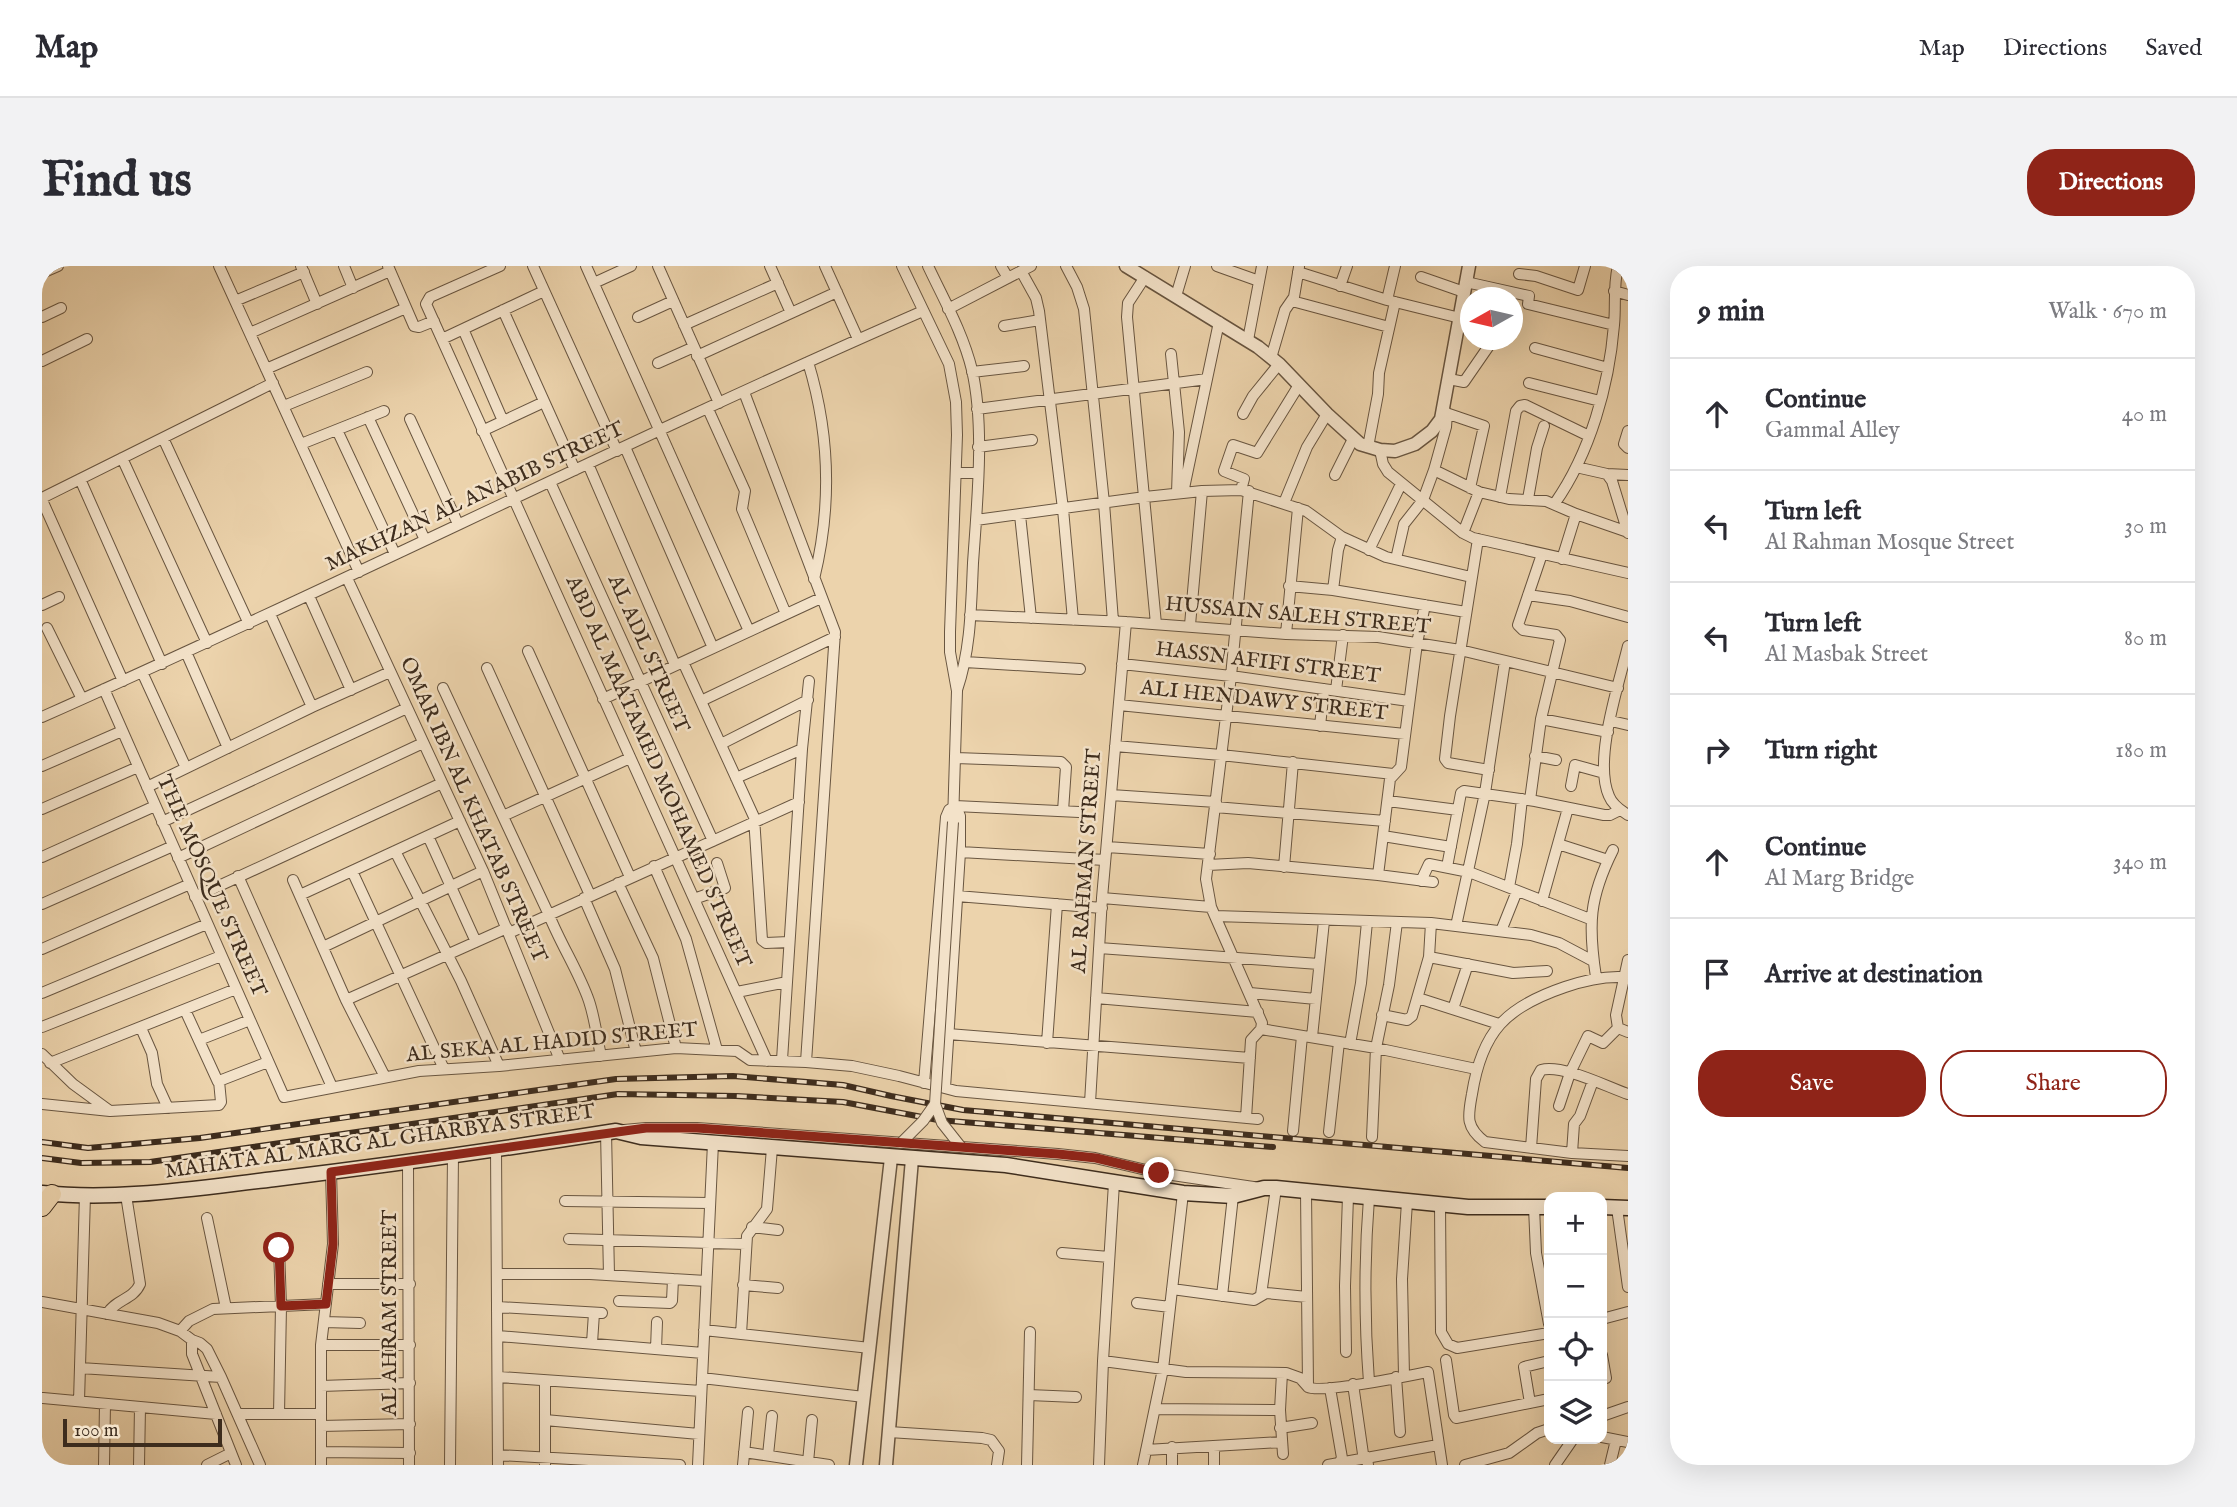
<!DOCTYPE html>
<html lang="en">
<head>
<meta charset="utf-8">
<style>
	:root { --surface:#fff; --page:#f2f2f3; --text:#2b2b33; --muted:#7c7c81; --line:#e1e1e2; --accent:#8f2418 }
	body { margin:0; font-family:"IM FELL English",serif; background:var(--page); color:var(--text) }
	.controls { position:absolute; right:21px; bottom:21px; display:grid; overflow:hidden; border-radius:14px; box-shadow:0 7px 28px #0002 }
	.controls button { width:63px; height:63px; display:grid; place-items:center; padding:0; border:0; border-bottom:2px solid var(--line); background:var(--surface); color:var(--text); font:35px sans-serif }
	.compass { position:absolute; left:1418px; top:21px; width:63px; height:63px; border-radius:50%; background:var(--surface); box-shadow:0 7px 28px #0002; rotate:262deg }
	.scale { position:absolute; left:21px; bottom:18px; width:159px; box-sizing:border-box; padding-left:7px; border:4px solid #3d2c1d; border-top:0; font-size:19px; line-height:24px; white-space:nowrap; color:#3d2c1d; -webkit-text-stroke:5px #f3e2c9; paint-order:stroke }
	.stop { position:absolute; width:21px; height:21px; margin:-16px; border:5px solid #8f2418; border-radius:50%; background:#fff }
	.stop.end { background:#8f2418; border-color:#fff; box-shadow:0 2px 7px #0008 }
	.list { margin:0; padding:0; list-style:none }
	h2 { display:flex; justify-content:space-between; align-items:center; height:91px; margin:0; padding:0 28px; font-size:30px }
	h2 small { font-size:23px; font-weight:400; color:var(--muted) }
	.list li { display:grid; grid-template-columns:46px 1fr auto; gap:21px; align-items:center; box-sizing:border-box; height:112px; padding:0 28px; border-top:2px solid var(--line) }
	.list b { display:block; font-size:26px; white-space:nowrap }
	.list p { margin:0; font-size:23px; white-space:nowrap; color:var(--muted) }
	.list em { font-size:23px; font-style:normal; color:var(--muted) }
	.actions { display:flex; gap:14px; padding:21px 28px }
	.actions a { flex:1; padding:16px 0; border:2px solid var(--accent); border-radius:28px; text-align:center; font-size:24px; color:var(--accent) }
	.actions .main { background:var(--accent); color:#fff }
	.icon { flex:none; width:38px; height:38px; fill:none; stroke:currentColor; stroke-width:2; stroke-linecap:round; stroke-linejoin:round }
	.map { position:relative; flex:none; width:1586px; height:1199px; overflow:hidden; border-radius:28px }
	header { display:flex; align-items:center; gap:42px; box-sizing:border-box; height:98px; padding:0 35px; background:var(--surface); border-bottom:2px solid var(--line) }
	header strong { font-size:33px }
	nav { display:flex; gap:38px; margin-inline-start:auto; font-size:24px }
	.intro { display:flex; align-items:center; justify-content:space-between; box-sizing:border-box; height:168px; padding:0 42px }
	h1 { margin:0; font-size:49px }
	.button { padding:18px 32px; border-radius:28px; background:var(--accent); color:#fff; font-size:24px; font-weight:700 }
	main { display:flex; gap:42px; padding:0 42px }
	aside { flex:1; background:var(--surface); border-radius:28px; box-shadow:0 7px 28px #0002 }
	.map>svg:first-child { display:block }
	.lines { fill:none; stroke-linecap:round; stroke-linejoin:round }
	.minor-casing { stroke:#695641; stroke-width:12 }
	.tertiary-casing { stroke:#695641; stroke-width:15 }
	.secondary-casing { stroke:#3d2c1d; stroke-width:17 }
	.motorway-casing { stroke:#3d2c1d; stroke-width:20 }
	.minor { stroke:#f3e2c9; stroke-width:10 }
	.tertiary { stroke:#f3e2c9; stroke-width:12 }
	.secondary { stroke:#f3e2c9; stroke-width:14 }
	.motorway { stroke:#ecd3ac; stroke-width:18 }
	.rail-casing { stroke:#3d2c1d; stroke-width:6 }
	.rail { stroke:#f3e2c9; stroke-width:3.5; stroke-dasharray:10; stroke-linecap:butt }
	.minor-bridge-casing { stroke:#695641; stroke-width:12; stroke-linecap:butt }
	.minor-bridge { stroke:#f3e2c9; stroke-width:10 }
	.route { stroke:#8f2418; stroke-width:9 }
	.labels { text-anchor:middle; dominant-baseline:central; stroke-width:5; stroke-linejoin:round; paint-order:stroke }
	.street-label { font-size:21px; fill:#3d2c1d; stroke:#f3e2c9 }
</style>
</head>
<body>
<header>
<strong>Map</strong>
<nav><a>Map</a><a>Directions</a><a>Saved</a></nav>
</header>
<div class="intro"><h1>Find us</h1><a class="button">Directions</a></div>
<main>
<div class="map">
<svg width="1586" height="1199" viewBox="0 0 1586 1199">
	<rect width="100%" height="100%" fill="#ecd3ac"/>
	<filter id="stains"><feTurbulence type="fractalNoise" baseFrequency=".00286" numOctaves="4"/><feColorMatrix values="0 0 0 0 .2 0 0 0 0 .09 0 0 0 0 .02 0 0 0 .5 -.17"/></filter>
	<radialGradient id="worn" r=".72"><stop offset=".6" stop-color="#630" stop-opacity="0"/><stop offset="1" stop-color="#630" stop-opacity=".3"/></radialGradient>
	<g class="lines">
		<g class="minor-casing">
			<path id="minor" d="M177 0 317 306
				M259 0 275 38
				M302 0 311 22
				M346 0 372 60 377 61 392 55
				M458 0 388 31 384 38 725 795
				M491 0 575 185
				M544 0 707 365
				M616 0 677 137
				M728 0 749 47
				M783 0 816 73
				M860 0 907 98 914 136 915 169 908 366V386L915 425 911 556
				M886 0C902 34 921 67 930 104 943 160 935 238 931 297 929 340 929 383 915 424
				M959 0 966 12
				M1024 0 1035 21 1042 43 1062 237 1071 355
				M1175 0 1217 15
				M979 5 994 32 997 45 1021 243 1031 354
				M1256 6 1345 34 1418 52
				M0 7 16 0
				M1477 8 1494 10 1536 24 1543 0
				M1103 11 1086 37 1085 51 1114 358
				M1379 11 1422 26
				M1424 16 1487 30 1486 38 1572 59
				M552 17 589 0
				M1298 20 1305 0
				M1572 25 1586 29
				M1134 30 1143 0
				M1345 34 1353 0
				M193 35 262 6
				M1250 35 1347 61
				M906 43 989 0
				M461 44 533 204
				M0 51 19 42
				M596 51 631 35
				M642 59 736 17
				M962 60 998 54
				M421 63 461 155
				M208 67 348 5
				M400 73 502 25
				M1206 74 1220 0
				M1493 82 1566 102
				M1129 88 1137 166 1135 227
				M655 90 795 26
				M1229 92 1243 44 1252 31 1257 1
				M0 95 45 73
				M766 96C788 168 790 240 772 313
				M616 97 652 81
				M224 103 364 42
				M930 106 982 100
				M1407 113 1422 116 1451 74
				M1487 117 1558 135
				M702 126 793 366 764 796
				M242 140 325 106
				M666 143 703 225 700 243 744 348
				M935 143 1165 113
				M1401 146 1442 160 1428 222
				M1201 148 1211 130 1237 98
				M326 151 383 274
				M368 153 416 258
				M295 164 353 288
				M440 165 502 136
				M1586 165 1582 178 1586 182
				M121 172 207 358
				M259 178 342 145
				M583 181 671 382
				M936 181 990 174
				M1326 181 1336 128 1337 107 1353 36
				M1338 184 1341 198 1346 206 1421 267 1431 272 1586 307
				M80 192 165 377
				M546 198 633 399
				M1534 201 1565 208 1586 209
				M1392 204 1437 226 1467 233 1504 235 1534 248 1586 266
				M914 207H935
				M1565 208 1570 215 1586 267
				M1293 209 1311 173
				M38 213 120 398
				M508 216 671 575
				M1199 224 1202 213 1182 205 1191 179 1215 187 1257 119
				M1141 227 1177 56
				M1458 231 1474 145 1478 140 1483 139 1547 170
				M0 232 231 117
				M1486 233 1495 182 1502 160
				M0 234 81 415
				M1242 237 1265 181 1285 148
				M1513 237C1548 187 1567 120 1572 59 1574 40 1571 20 1576 0
				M978 249 989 352
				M934 254 1103 231 1160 225 1199 224 1264 245 1300 271 1344 291 1429 311
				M1421 267 1437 226
				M1436 273 1408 450 1403 493 1406 497 1447 504
				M1327 284 1359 218
				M1354 293 1362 258 1381 234 1392 204 1404 161 1405 147
				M1520 293 1534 248
				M305 312 441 605 518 794
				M1247 320 1291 324 1424 346
				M1291 324 1296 284 1300 271
				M1486 329 1528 335 1586 351
				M267 330 309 424
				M0 339 17 331
				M228 348 270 441
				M928 349 1084 356 1244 368 1336 371 1418 384 1576 422
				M1148 359 1160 225
				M5 362 40 433
				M1244 368 1256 242
				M1586 380C1577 418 1551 494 1567 530 1570 538 1578 544 1586 549
				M486 385 588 611
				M144 386 186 482
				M641 396 712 551 720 674 724 677 747 676
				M923 396 1038 403
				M1080 398 1189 410 1367 435
				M445 402 548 629
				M100 406 144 502
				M401 422 507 649C519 679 537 706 547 735 553 753 555 772 559 790
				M62 423 242 831 377 805 457 800 634 782 695 785 708 794 764 796 810 800 857 810 914 825 1216 853
				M1294 424 1301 369
				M561 433 779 332
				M659 435 793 371
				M1077 439 1363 468
				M0 451C296 320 585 174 881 45
				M1499 453 1566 466
				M1569 455 1586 459
				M1278 460 1282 423
				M679 478 766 434
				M1073 480 1179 489 1351 508
				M1493 490 1514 494
				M914 492 1019 496 1024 501 1021 545
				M0 500 80 465
				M694 512 760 483
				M1529 520 1533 499 1562 507
				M105 521 270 441 348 406
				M1069 529 1174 536
				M1488 534 1499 453 1518 374 1514 369 1481 364 1476 359 1500 288
				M1346 535 1416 544
				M913 540 1037 546
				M1173 541 1343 555
				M0 543 96 501
				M461 550 588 492
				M120 556 365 442
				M386 570 434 676
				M1341 570 1409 581
				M1516 578 1566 594
				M1065 581 1168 588
				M353 585 419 715 457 800
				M918 586 1063 594
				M0 591 113 540
				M136 592 381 477
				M1166 599 1206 597 1336 609 1391 616
				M612 600 644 673 675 784
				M1242 601 1251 496
				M1405 601 1419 527 1422 525 1493 535 1562 549H1568L1578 544
				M310 605 402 803
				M1336 609 1348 513 1359 501 1375 377 1383 339
				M196 610 290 821
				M251 614 304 734 343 811
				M1379 615 1387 598 1427 606 1548 653
				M576 617 611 692 634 782
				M1467 621 1475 578 1480 533
				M258 629 418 555
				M915 630 1060 642
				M153 631 400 517
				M542 632 573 703 594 786
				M1060 632 1169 641
				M652 633 683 622 675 597
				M1500 635 1526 542
				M0 638 131 580
				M1173 650 1389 657 1489 669 1517 677 1551 695
				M1414 660 1443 527 1463 395
				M1459 665 1475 625
				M467 667 757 536
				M281 681 441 605
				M1057 682 1277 698
				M0 683 148 618
				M1387 691 1471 707 1505 705
				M1554 711C1546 659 1547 632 1571 584
				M1581 711C1560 710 1543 714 1523 721 1464 741 1440 765 1430 828 1426 850 1423 861 1443 876L1530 887 1586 890
				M695 726 745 716
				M0 727 165 658
				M1208 727 1274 733
				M1054 732 1216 746
				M1376 732 1457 758
				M304 734 465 662
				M1411 743 1426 698
				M143 744 176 816
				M1340 749 1365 754 1370 750 1387 691 1389 657
				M0 761 179 690
				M99 762 110 787 115 818 126 842
				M1576 762 1574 749 1586 694
				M1219 763 1334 782 1434 803
				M906 768 1208 792
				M1270 771 1282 655
				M157 774 208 754
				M1005 777 1015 638
				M1308 778 1319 717 1325 656
				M0 788 31 818 68 845
				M740 794 760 483 767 415
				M8 797 194 723
				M882 817 904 551 907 544 913 540
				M903 822 918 586V550L915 543
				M1048 837 1060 632 1084 356
				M0 838 68 845 177 839 179 836 177 815 226 796
				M1517 840 1528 807 1546 770 1561 777 1576 762 1586 766
				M1204 852 1209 774 1219 763 1220 757 1169 641 1164 613 1189 410 1207 225
				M582 864 604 862H655L1016 888 1053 892 1117 907 1218 922
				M1251 865 1260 770
				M564 866 567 1009
				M1287 866 1297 776
				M1330 871 1334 782 1347 719 1355 656
				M454 882 456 1199
				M1489 882 1494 813 1499 804C1521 798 1565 821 1586 828
				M1530 887 1532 858 1538 850 1551 815
				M366 895 367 1199
				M1264 925 1266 1120
				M1327 932C1322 996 1322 1051 1327 1116
				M523 935 668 937
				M1398 938 1399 1066 1406 1078 1415 1082 1507 1067
				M1492 941 1494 987 1507 1058
				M1575 942 1586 1021
				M165 952 184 1042
				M710 961 736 964
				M527 973 704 978
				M237 982 239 1040 237 1148
				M1020 987 1067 991
				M455 1008H548L664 1015
				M286 1018H368
				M701 1019 736 1022
				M1130 1023 1212 1034 1224 1027 1265 1031
				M1219 1029 1234 922
				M1180 1030 1191 930
				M577 1035 628 1037 630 1035 631 1013
				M0 1036 116 1057 138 1065 150 1074 158 1077 165 1083 179 1111 218 1199
				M1095 1037 1128 1041
				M456 1041 560 1047
				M65 1048C74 1033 91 1034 98 1018L84 929
				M1560 1053 1586 1046
				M282 1056 318 1057
				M662 1064 828 1082
				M138 1065 147 1055 171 1043 284 1038
				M699 1068 705 970 725 943 730 882
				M456 1070 661 1087
				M150 1074V1088L194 1199
				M550 1077 552 1047
				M279 1079H368
				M614 1083 615 1056
				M1304 1086 1303 1020 1306 930
				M1560 1089 1564 1112
				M1404 1094 1412 1149 1414 1152 1507 1133
				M1061 1095 1144 1106 1244 1107 1258 1112 1266 1121
				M38 1102 179 1111
				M1240 1107 1238 1144 1241 1188
				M1362 1110 1360 1013 1365 936
				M457 1111 659 1125
				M1354 1111 1358 1166
				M660 1112 822 1131
				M1311 1118 1321 1188 1325 1192 1326 1199
				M279 1120 368 1117
				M1266 1121C1279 1128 1366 1110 1386 1106L1400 1199
				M1288 1122 1300 1192 1296 1199
				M987 1129 1034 1131
				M1 1132 174 1148
				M37 1135 43 929
				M1488 1137 1482 1101 1507 1095
				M1113 1143 1238 1144
				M196 1148H279
				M1560 1150 1586 1141
				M503 1154 657 1168
				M279 1160 368 1158
				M1238 1162 1270 1157
				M847 1166 940 1172 949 1174 957 1185 955 1199
				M1560 1171 1586 1176
				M1172 1180V1199
				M1104 1184 1240 1176
				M279 1186 368 1187
				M702 1186 787 1199
				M456 1189 638 1199
				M726 1189 730 1150
				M766 1196 770 1154
				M62 1199 63 1138
				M97 1199 98 1141
				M165 1199 189 1187
				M279 1199V1079L291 978 289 906
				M408 1199 411 888
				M503 1199V1115
				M656 1199 671 877
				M701 1199 706 1146
				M985 1199 988 1066
				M1057 1199 1061 1095 1072 917
				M1101 1199 1121 1103 1141 927
				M1130 1199V1181
				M1286 1199 1396 1179
				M1423 1199 1467 1187 1495 1167 1507 1163
				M1513 1199 1531 1173
				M1568 1199 1574 1174"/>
		</g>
		<g class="tertiary-casing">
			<path id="tertiary" d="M1084 0 1216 81 1237 98 1285 148 1318 178 1338 184 1353 185 1373 178 1390 165 1399 153 1427 0
				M814 1199 849 892
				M844 1199 870 893"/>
		</g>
		<g class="secondary-casing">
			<path id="secondary" d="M0 927C78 935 155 922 233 913 347 899 461 883 574 865L599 871 964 899 1141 927 1191 930 1222 922H1234L1426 941H1507
				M1560 941 1586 942"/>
		</g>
		<g class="motorway-casing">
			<path id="motorway" d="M0 941 10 928"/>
		</g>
		<use href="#minor" class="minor"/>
		<use href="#tertiary" class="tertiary"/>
		<use href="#secondary" class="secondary"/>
		<use href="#motorway" class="motorway"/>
		<g class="rail-casing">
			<path id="rail" d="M0 876 46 882 158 872 574 813 691 810 801 819 849 830 921 844 1586 902
				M0 892 39 897 108 896 576 828 694 830 801 836 896 854 1231 881"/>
		</g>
		<use href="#rail" class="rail"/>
		<g class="minor-bridge-casing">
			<path id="minor-bridge" d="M911 556 893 838 900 857 919 881
				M859 877 881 855 893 838"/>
		</g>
		<use href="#minor-bridge" class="minor-bridge"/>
	</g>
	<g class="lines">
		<path class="route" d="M237 982 239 1040 284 1038 291 978 289 906 604 862H655L1016 888 1054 892 1117 907"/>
	</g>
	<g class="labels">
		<g class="street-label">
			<text transform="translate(433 231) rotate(-25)">MAKHZAN AL ANABIB STREET</text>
			<text transform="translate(1256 350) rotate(5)">HUSSAIN SALEH STREET</text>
			<text transform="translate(606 388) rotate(66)">AL ADL STREET</text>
			<text transform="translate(1226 397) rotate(7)">HASSN AFIFI STREET</text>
			<text transform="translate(1222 435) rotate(6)">ALI HENDAWY STREET</text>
			<text transform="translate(616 506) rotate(66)">ABD AL MAATAMED MOHAMED STREET</text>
			<text transform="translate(431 544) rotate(66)">OMAR IBN AL KHATAB STREET</text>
			<text transform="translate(1045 595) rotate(-86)">AL RAHMAN STREET</text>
			<text transform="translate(169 620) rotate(66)">THE MOSQUE STREET</text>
			<text transform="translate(510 777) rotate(-5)">AL SEKA AL HADID STREET</text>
			<text transform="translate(338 876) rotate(-8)">MAHATA AL MARG AL GHARBYA STREET</text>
			<text transform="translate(348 1047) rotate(-90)">AL AHRAM STREET</text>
		</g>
	</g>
	<rect width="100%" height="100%" filter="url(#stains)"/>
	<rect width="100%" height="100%" fill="url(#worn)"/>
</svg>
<div class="controls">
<button>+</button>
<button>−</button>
<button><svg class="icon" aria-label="locate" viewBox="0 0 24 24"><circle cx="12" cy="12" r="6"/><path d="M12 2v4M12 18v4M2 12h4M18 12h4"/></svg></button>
<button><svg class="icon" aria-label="layers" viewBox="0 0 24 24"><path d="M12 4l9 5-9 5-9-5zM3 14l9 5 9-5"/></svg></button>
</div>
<svg class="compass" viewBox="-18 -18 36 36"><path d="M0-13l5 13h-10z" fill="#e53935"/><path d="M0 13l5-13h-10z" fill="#7c7c81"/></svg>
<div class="scale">100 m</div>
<div class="stop" style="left:237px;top:982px"></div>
<div class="stop end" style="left:1117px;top:907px"></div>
</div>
<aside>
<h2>9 min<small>Walk · 670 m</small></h2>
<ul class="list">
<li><svg class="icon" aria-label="ahead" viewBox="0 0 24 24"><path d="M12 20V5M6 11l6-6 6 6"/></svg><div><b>Continue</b><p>Gammal Alley</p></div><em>40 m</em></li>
<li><svg class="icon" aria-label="left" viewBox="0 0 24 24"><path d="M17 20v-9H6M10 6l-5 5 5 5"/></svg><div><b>Turn left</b><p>Al Rahman Mosque Street</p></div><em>30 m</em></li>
<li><svg class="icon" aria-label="left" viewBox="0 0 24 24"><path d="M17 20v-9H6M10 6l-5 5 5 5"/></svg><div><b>Turn left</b><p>Al Masbak Street</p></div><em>80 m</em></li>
<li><svg class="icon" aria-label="right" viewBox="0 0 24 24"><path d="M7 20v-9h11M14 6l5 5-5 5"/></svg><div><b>Turn right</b></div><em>180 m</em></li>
<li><svg class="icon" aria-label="ahead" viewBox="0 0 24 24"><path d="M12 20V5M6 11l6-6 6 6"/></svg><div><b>Continue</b><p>Al Marg Bridge</p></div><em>340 m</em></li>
<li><svg class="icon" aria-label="arrive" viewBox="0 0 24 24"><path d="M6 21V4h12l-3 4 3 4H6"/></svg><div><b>Arrive at destination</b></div></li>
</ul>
<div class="actions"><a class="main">Save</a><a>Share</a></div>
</aside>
</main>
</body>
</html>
